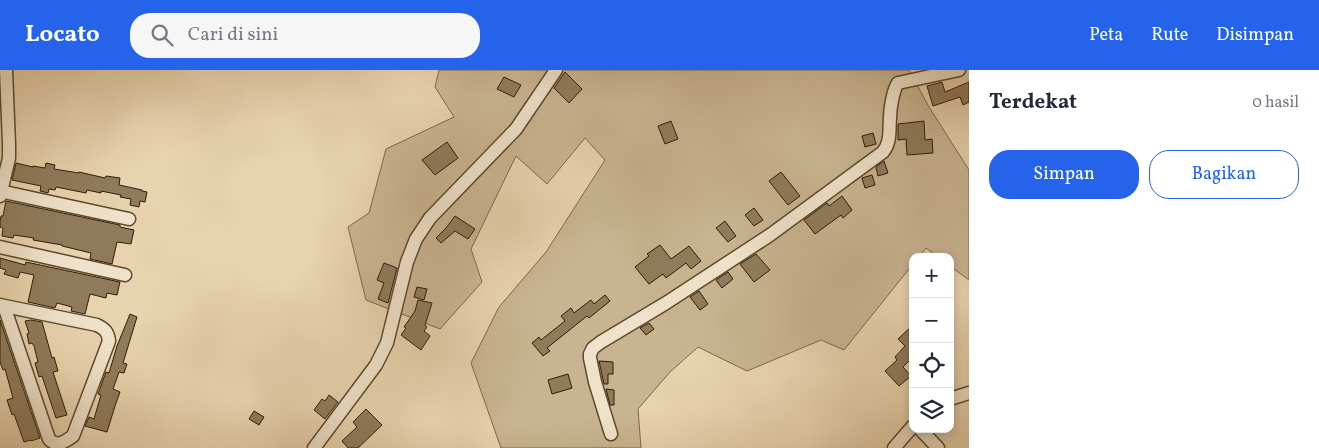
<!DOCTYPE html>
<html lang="id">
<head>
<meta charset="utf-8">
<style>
	:root { --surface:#fff; --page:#f6f6f7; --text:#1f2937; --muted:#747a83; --line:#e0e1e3; --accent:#2563eb }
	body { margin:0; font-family:Vollkorn,serif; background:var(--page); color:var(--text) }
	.controls { position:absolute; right:15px; bottom:15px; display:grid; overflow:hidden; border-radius:10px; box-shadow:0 2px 8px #0003 }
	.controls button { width:45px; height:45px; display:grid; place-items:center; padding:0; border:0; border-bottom:1px solid var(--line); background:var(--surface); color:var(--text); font:25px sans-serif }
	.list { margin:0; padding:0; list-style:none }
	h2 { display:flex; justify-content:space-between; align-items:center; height:65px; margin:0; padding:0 20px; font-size:21px }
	h2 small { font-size:16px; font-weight:400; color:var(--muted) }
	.actions { display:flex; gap:10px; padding:15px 20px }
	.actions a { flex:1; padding:11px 0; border:1px solid var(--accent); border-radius:20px; text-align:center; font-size:18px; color:var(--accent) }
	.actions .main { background:var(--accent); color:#fff }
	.icon { flex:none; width:28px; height:28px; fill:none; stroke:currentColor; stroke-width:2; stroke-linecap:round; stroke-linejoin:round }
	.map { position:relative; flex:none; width:969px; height:378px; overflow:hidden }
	header { display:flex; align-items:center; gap:30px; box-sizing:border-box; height:70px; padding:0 25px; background:var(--accent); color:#fff }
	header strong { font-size:24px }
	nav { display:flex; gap:28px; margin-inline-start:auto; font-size:18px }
	.search { width:350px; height:45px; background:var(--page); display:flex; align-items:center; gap:12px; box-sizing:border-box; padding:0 18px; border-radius:20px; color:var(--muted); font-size:19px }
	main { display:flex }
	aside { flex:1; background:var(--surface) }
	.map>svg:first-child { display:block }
	.green { fill:#c9b491; stroke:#7c684a }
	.building { fill:#8f7b5c; stroke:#2f1c04 }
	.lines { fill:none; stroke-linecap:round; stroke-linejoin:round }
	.street-casing { stroke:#5d4a2e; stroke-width:15 }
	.street { stroke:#f0e2ca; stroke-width:12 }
</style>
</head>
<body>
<header>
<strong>Locato</strong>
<div class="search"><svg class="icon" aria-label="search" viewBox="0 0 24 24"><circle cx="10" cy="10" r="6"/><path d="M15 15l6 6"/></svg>Cari di sini</div>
<nav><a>Peta</a><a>Rute</a><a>Disimpan</a></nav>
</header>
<main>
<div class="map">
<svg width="969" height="378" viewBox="0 0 969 378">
	<rect width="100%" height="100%" fill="#e8d3ae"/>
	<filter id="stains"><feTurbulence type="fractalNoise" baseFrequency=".004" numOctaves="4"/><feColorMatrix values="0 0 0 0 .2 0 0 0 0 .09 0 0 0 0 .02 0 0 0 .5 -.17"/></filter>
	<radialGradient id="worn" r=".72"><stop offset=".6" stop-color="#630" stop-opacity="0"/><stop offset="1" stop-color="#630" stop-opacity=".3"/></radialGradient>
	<path class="green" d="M439 0H909L929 37 969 100V210L950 196V187H938L926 178 919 187H913V194L844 280 821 270 747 301 698 277 670 302 638 339 641 378H501L471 293 499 237 546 182 605 90 585 68 547 114 516 86 471 179 482 212 440 259 366 230 348 157 369 143 386 79 454 47 435 17Z"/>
	<path class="building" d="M565 2 582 19 569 33 554 18Z
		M504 7 521 15 514 27 497 19Z
		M942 12 945 22 969 12V32L963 35 960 27 933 36 927 16Z
		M671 51 678 69 665 74 658 56Z
		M924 51 925 70 932 69 933 83 907 85 906 69 898 70V54Z
		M873 63 876 74 865 77 862 66Z
		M447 72 458 88 435 105 422 90Z
		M884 91 888 103 878 106 876 97Z
		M16 93 33 97V96L45 98 46 93 55 95 54 99 79 103V102L105 108 106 106 120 108 119 115 142 120V121L147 122 145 132 140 131 139 137 130 135 131 129 120 127 121 125 101 121V123L87 120 86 123 56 117 55 120 49 119 48 123 40 121 41 116 12 110Z
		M781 102 800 126 788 135 769 111Z
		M872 105 875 115 865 118 862 108Z
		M842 126 852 140 843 148 841 145 815 164 804 150 827 133 829 136Z
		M6 131 120 155V157L134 160 131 174 117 172 112 194 90 189 91 183 62 176V175L33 170 34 168 14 165 13 168 2 166 3 158 0 157V152L1 146H3Z
		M754 138 763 150 754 156 745 145Z
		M455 146 475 159 468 169 455 161 441 173 436 168 446 158Z
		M725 151 736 166 728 172 716 158Z
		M660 175 671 189 689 176 701 191 691 199 686 193 666 208 663 204 649 214 635 197 649 186 647 184Z
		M756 184 770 200 754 212 740 194Z
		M0 188 25 195 26 192 120 212 117 225 107 223 106 228 90 224 85 244 71 241 72 237 57 233 55 238 28 232 34 205 20 202 18 208 4 204 6 200 0 198Z
		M384 193 397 198 388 233 378 229 384 213 377 210Z
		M728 202 733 209 722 218 716 210Z
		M417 217 427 219 424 230 414 227Z
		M699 221 708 234 700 240 690 227Z
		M605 225 610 231 589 248 587 246 547 278 550 281 543 286 532 273 539 267 541 270 565 251 561 246 571 238 574 243 591 230 594 234Z
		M418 230 432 233 425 255 427 257 424 261 430 266 421 280 401 265 406 258 404 257 415 241Z
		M130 244 137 247 123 293 127 294 124 303 119 302 113 319 120 322 115 336 107 362 85 356 89 347 94 349 101 325 98 324 106 302 109 303 117 276Z
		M0 250 40 368 31 371V370L24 372 14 344 12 345 7 330 13 328 5 299 3 300 0 292Z
		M31 250 42 252 52 288 54 287 58 301 53 302 67 345 56 348 42 306 39 307 35 293 38 292 34 276 32 273 29 274 27 264 29 263 25 251Z
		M649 253 654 259 646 265 640 258Z
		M913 255V287L903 297 911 306 899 316 885 301 897 290 895 287 905 276 898 269Z
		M599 291 613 292V304H608V314H604Z
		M568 304 572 318 552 324 548 310Z
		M606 319 614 320V335H610Z
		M329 325 338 332 325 349 314 340 322 329 325 331Z
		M366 339 382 355 358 378H348L342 371 357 357 353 352Z
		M254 341 264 347 259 355 249 349Z"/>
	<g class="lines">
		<g class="street-casing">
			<path id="street" d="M0 121 129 149
				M0 126 9 88V74L6 0
				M0 177 125 205
				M0 235 97 255C105 259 108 262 109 271L73 366C64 372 57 378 49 369L4 236
				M950 329 969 323
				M920 359 938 378
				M611 364 595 312 590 288V284L593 278 601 272 666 233 770 165 883 82C891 72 889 61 890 48 890 39 893 20 898 13L959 0
				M314 378 376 295 387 273 407 192 416 169 430 148 516 59 556 0
				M894 378 913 356"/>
		</g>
		<use href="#street" class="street"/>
	</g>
	<rect width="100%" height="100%" filter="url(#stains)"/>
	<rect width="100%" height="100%" fill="url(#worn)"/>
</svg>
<div class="controls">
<button>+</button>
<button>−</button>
<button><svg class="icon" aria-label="locate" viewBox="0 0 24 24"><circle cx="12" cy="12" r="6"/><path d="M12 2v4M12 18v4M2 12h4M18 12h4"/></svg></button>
<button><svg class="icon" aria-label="layers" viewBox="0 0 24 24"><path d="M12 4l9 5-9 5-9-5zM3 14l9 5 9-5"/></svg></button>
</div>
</div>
<aside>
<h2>Terdekat<small>0 hasil</small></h2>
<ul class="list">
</ul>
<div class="actions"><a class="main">Simpan</a><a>Bagikan</a></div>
</aside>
</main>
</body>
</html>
